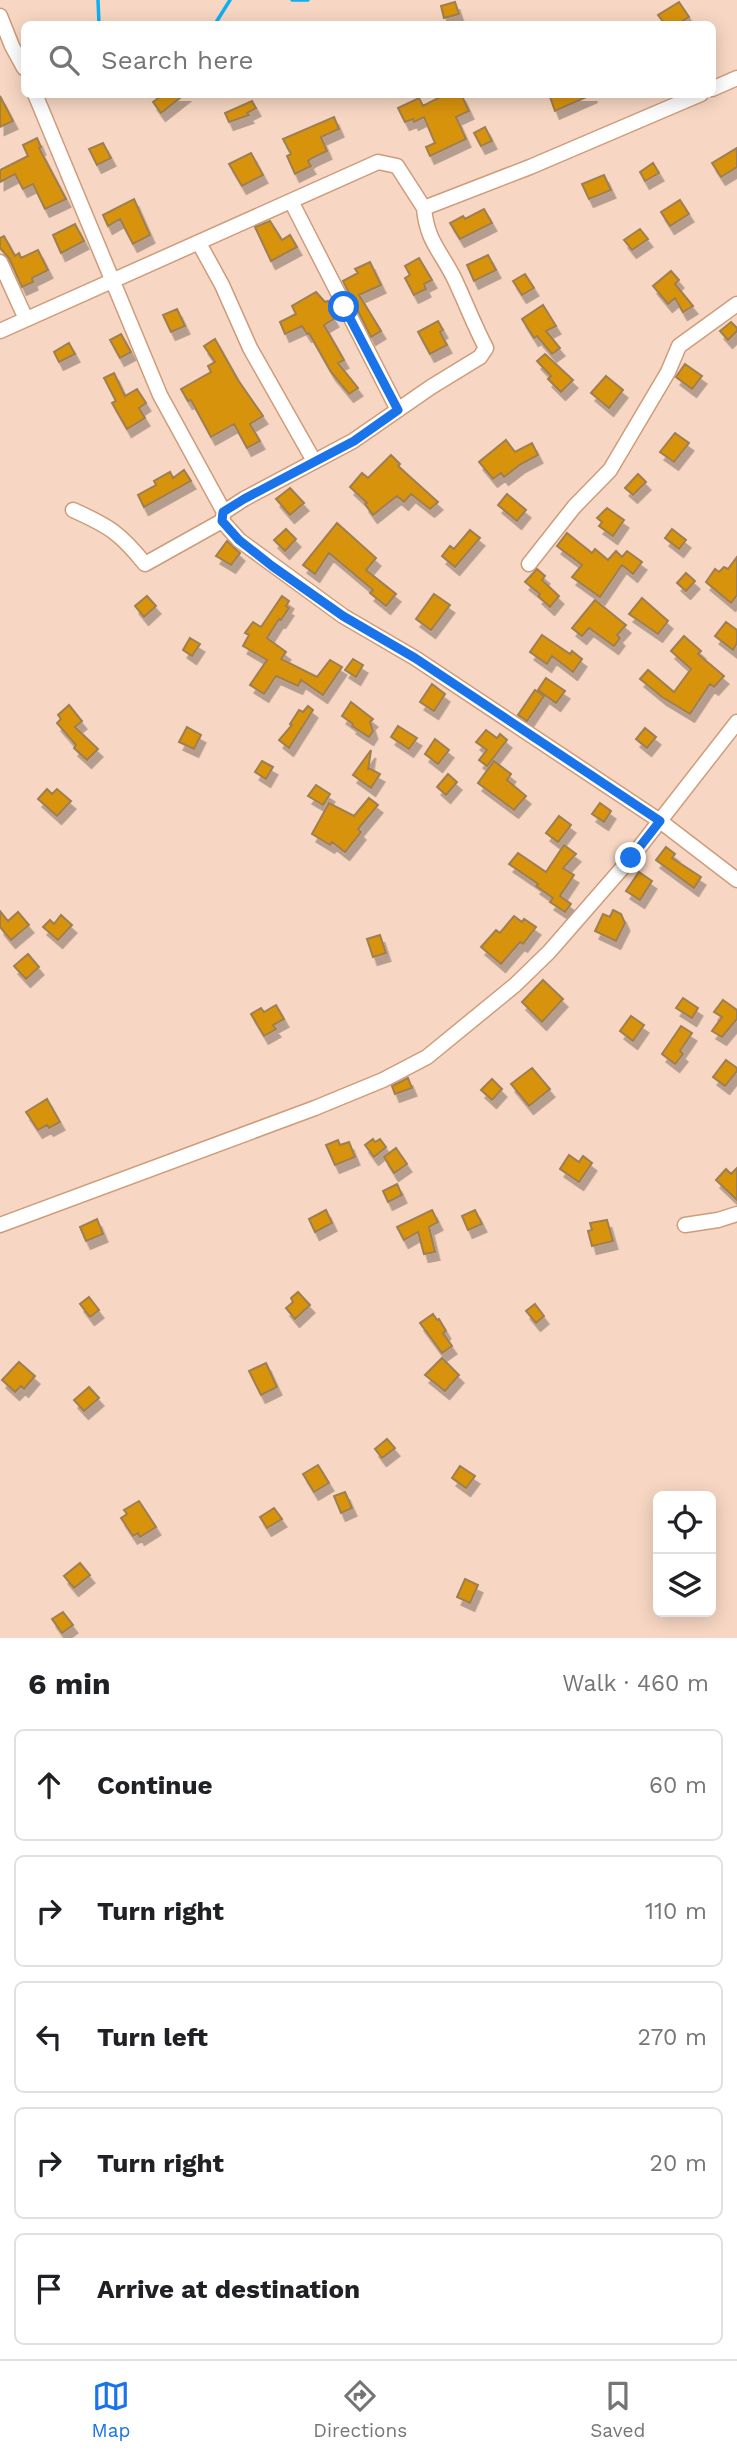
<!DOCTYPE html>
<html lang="en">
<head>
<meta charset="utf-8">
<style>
	:root { --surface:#fff; --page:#f6f6f6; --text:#202124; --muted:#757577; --line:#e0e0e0; --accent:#1a73e8 }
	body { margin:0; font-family:"Work Sans",sans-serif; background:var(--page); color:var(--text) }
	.controls { position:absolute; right:21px; bottom:21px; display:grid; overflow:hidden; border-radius:10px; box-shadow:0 4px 18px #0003 }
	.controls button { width:63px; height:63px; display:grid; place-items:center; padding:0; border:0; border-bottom:2px solid var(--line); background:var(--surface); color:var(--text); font:35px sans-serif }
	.stop { position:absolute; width:21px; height:21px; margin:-16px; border:5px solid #1a73e8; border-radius:50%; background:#fff }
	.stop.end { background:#1a73e8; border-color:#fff; box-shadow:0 2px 7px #0008 }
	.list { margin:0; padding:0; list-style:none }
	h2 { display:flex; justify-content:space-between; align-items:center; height:91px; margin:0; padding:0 28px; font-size:30px }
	h2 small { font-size:23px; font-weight:400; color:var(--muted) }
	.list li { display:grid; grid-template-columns:46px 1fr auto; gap:21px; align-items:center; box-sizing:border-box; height:112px; margin:0 14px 14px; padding:0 14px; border:2px solid var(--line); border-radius:10px }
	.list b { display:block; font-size:26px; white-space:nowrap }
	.list em { font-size:23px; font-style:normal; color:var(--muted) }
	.icon { flex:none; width:38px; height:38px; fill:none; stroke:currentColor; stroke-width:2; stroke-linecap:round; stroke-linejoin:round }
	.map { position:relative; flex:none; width:737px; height:1638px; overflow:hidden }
	.search { position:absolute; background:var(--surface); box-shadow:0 4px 18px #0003; left:21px; right:21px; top:21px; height:77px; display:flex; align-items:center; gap:18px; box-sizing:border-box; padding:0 24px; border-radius:10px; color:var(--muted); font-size:26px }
	.sheet { height:721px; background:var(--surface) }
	nav { display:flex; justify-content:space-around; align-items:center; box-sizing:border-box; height:98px; border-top:2px solid var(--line); background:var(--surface); font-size:19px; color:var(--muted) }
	nav a { display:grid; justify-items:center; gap:4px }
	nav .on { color:var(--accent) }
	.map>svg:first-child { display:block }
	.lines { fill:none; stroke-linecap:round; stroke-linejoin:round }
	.stream { stroke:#11aef0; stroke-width:3.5 }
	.building { fill:#d8930f; stroke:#9f7e4f; stroke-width:2; filter:url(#shadow) }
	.minor-casing { stroke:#ce9c7b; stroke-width:17 }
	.minor { stroke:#fff; stroke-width:14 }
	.route { stroke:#1a73e8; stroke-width:9 }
</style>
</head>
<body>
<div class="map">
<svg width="737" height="1638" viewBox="0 0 737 1638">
	<defs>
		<filter id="shadow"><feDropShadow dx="4.5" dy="8" stdDeviation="0" flood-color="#0004"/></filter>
	</defs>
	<rect width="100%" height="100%" fill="#f7d7c3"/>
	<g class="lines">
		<path class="stream" d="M98 0 99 24
			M292 0H308
			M215 24 230 0"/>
	</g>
	<path class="building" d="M455 2 459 14 444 18 441 6Z
		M679 2 689 17 678 24H665L658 15Z
		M164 94H185L161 113 153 102Z
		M446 94H461L469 111 456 117 466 139 430 156 426 147 435 143 424 117 414 122 413 119 405 122 398 108 419 98 423 106Z
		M556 94H593L555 111 550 97Z
		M0 96 13 121 0 127Z
		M252 101 256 108 247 113 249 115 229 122 225 113Z
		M334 117 339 129 321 137 327 151 312 158 308 161 311 166 295 174 287 156 291 154 283 139Z
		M485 127 492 141 481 146 474 133Z
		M37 138 41 147 39 148 66 199 45 209 33 184 23 189 15 174 0 182V170L28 156 23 145Z
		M103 143 111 158 97 165 89 149Z
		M737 148V167L721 177 712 163Z
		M251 153 263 175 242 186 229 164Z
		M653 163 659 173 645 181 640 172Z
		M604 175 611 190 589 199 582 184Z
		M134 199 150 235 133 244 120 219 108 226 103 215Z
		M680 200 689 214 670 226 661 212Z
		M484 209 492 223 460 239 450 223 463 216 465 219Z
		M270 221 282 240 290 235 297 247 271 261 255 227Z
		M75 224 84 241 61 253 53 235Z
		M640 229 648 239 632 250 624 240Z
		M4 236 15 256 19 253 21 258 38 250 48 270 32 278 33 282 22 287 9 258 0 248V238Z
		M488 255 496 270 474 281 467 265Z
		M419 258 432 280 424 284 426 289 414 295 405 278 410 275 405 266Z
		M370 262 381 285 359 295 381 331 371 337 343 281 358 273 355 269Z
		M671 271 679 280 675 284 693 306 683 312 675 298 668 304 653 286Z
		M525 274 534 288 522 295 513 281Z
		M316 292 325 302 328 301 333 309 329 311 334 319 324 325 344 360 338 363 358 388 349 394 331 372 309 333 307 334 302 326 285 334 280 322 296 314 292 306Z
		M543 305 556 326 546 331 560 348 552 354 537 336 534 338 522 319Z
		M177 309 185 326 171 332 163 315Z
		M438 321 443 330 440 332 447 345 430 354 418 332Z
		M731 322 737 328V331L728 340 720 331Z
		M121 334 131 352 120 358 110 340Z
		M215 339 238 380 263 416 250 424 260 441 247 448 234 424 211 437 191 400 188 401 181 389 211 372 208 366 215 362 204 346Z
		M69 343 75 354 59 362 54 352Z
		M545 354 573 380 561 392 548 379 551 376 537 361Z
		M685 364 702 376 692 389 676 377Z
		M114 373 125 396 137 389 146 403 139 408 145 418 127 429 112 403 116 401 104 378Z
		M606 376 623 390 609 408 591 393Z
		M675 433 689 443 674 462 660 452Z
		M506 440 515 452 532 443 538 455 521 464 504 477 501 473 493 479 479 462Z
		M391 455 400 464 398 466 438 502 430 509 411 494 404 502 397 496 373 515 365 504 367 503 350 487 362 473 368 478Z
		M184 470 191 481 144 507 138 495 156 485 154 481 170 472 173 478Z
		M638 474 646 482 633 495 625 488Z
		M290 488 304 503 290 515 276 499Z
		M507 494 526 510 517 521 498 505Z
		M607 508 624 520 613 536 599 526 602 522 597 518Z
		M337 523 376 558 366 570 396 594 386 606 370 593 373 590 329 553 315 574 303 565Z
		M286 529 296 539 285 551 274 540Z
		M672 529 686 540 679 549 665 538Z
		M470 530 480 538 455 567 442 556 450 546 454 549Z
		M567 533 592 553 595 549 608 560 616 551 622 557 627 551 642 562 633 574 622 565 600 597 572 577 582 565 557 546Z
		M227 541 240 553 231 565 216 556Z
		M737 557V595L731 603 706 582 715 569 719 572 724 567 728 569Z
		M537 569 545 576 542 580 559 596 550 607 538 596 540 594 525 582Z
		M686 573 695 581 686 591 677 583Z
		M434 594 450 605 431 630 416 619Z
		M147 596 156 606 144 617 135 606Z
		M282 596 289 601 286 606 289 608 281 620 279 619 267 638 286 652 281 659 317 677 330 660 342 667 323 695 301 680 298 686 276 676 264 694 250 685 267 660 243 646 249 635 245 633 253 622 261 627Z
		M642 598 668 621 658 634 629 614Z
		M595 600 626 625 617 635 620 638 614 646 589 628 582 636 572 628Z
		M726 622 737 630V643L733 650 715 636Z
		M542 635 570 654 572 651 582 659 573 672 552 656 547 664 530 652Z
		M684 636 701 651 698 654 724 676 714 687 710 684 690 714 662 697 640 679 648 670 674 692 691 669 671 651Z
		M190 638 200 644 192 656 183 650Z
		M353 659 363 665 356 677 345 670Z
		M546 678 565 691 556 703 538 690Z
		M432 684 445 694 434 711 420 702Z
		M535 690 544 696 527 721 518 715Z
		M351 702 373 719 370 722 373 731 369 737 352 726 353 724 342 716Z
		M69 705 82 721 75 727 98 749 87 760 74 748 76 745 57 723 61 719 58 715Z
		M308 706 313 710 289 748 279 740 292 725 290 724 299 710 303 712Z
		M398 726 417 738 409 749 391 737Z
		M187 727 201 735 194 749 179 742Z
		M645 728 656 737 647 748 636 739Z
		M486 730 497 738 500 734 507 740 487 766 479 760 487 750 476 742Z
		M435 739 449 750 438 764 425 754Z
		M371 750 368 770 369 768 380 774 371 788 353 775Z
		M262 761 273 767 266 779 255 772Z
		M494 761 511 774 507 780 526 796 514 810 478 783Z
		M448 774 457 782 446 795 437 787Z
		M316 785 330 794 323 805 308 796Z
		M47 789 52 794 57 789 71 801 57 816 38 799Z
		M369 798 378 805 358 829 361 832 345 852 332 842 330 845 312 834 329 803 354 816Z
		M600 803 611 811 604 822 592 814Z
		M559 816 571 825 558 842 546 833Z
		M564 845 576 854 563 868 574 875 560 896 571 904 565 912 550 902 553 898 536 886 538 884 509 864 518 853 546 872Z
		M666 847 675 854 672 858 701 877 694 888 656 860Z
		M639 872 652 881 640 900 626 891Z
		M613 910 621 914 625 923 616 941 595 931 603 914 610 917Z
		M0 911 8 921 18 912 29 925 11 940 0 927Z
		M61 915 72 925 58 940 43 927 50 920 54 924Z
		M514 916 522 922 524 919 536 927 523 944 520 942 501 964 481 947 496 930 500 933Z
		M380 935 386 953 373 957 367 939Z
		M28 954 39 967 26 979 14 966Z
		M543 980 563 999 542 1022 522 1002Z
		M683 998 698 1008 692 1018 676 1008Z
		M723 1000 737 1010V1019L722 1037 712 1031 722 1017 714 1012Z
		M276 1005 284 1019 273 1025 276 1029 264 1036 251 1014 261 1008 264 1012Z
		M631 1016 644 1025 633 1041 620 1031Z
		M681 1026 692 1033 680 1051 683 1054 675 1064 662 1054Z
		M726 1060 737 1068V1071L725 1086 713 1077Z
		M532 1068 550 1089 529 1106 511 1084Z
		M408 1078 412 1088 395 1094 392 1086Z
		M492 1079 502 1089 492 1100 481 1090Z
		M47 1099 60 1122 49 1128 47 1125 38 1130 26 1112Z
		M373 1139 375 1142 380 1139 386 1147 374 1157 365 1145Z
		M338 1140 340 1145 349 1142 355 1157 335 1165 326 1145Z
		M396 1148 407 1164 394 1173 384 1157Z
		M569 1155 579 1162 583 1156 592 1163 579 1182 560 1169Z
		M737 1168V1200L716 1180 726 1169 731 1174Z
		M397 1184 402 1195 388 1202 383 1191Z
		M326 1210 332 1223 315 1232 309 1219Z
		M432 1210 438 1222 429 1227 435 1252 424 1254 418 1232 404 1240 397 1227Z
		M475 1210 482 1224 468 1230 462 1216Z
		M97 1219 103 1234 86 1241 80 1227Z
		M607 1220 613 1241 592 1246 588 1231 592 1230 590 1223Z
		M298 1292 310 1305 295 1319 286 1308 293 1302 291 1298Z
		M89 1297 99 1310 90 1317 80 1304Z
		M535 1304 544 1316 536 1323 526 1311Z
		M433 1314 437 1320 439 1319 446 1331 443 1333 452 1346 442 1353 420 1323Z
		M442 1358 459 1375 445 1391 425 1375Z
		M19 1362 35 1376 24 1389 21 1386 15 1392 2 1380Z
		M266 1363 277 1387 261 1395 249 1371Z
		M89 1387 99 1398 84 1411 74 1400Z
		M387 1439 395 1448 382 1458 375 1449Z
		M318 1465 329 1483 314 1492 303 1474Z
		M460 1466 475 1476 466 1488 452 1478Z
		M345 1492 352 1508 341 1513 334 1496Z
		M139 1501 156 1527 140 1537 138 1533 133 1536 121 1518 127 1514 124 1510Z
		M274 1508 282 1519 267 1528 260 1517Z
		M80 1563 90 1575 74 1588 64 1576Z
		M465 1579 478 1585 470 1603 457 1597Z
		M63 1612 73 1625 62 1633 52 1619Z"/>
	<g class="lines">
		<g class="minor-casing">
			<path id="minor" d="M0 16 12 46 24 68
				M712 89 737 78
				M35 94 160 395 224 512 222 521 239 540 343 616 415 658 660 821 737 880
				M291 201 398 410
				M199 243 222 285 250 348 314 461
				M0 262 26 319
				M0 331 378 162 397 166 424 208 530 167 701 94
				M73 510C109 526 120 533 145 564L222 521
				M224 512 244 499 353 441 431 387 480 357 486 348C474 325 465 301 454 278 440 250 427 241 424 208
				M529 564 574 507 610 470 668 372 679 346 737 304
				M0 1225 315 1108 383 1080 427 1057 515 985 549 952 631 858 737 722
				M685 1225 718 1220 737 1214"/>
		</g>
		<use href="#minor" class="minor"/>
	</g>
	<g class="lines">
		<path class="route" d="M344 307 398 410 354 441 244 499 223 512 222 521 239 540 272 566 343 616 415 658 660 821 631 858"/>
	</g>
</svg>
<div class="controls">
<button><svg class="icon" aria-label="locate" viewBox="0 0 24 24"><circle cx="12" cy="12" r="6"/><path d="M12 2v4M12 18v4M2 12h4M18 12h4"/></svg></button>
<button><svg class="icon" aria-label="layers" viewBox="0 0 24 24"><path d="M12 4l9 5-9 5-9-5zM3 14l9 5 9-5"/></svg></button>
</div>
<div class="stop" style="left:344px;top:307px"></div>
<div class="stop end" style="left:631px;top:858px"></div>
<div class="search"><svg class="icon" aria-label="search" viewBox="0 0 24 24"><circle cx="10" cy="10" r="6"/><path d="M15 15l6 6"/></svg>Search here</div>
</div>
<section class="sheet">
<h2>6 min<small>Walk · 460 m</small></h2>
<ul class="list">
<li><svg class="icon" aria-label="ahead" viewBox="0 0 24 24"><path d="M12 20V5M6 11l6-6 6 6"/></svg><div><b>Continue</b></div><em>60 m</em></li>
<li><svg class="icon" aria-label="right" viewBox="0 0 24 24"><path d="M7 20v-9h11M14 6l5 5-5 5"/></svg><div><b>Turn right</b></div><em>110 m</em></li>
<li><svg class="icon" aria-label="left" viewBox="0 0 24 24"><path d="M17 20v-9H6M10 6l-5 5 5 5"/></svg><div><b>Turn left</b></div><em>270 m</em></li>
<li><svg class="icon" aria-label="right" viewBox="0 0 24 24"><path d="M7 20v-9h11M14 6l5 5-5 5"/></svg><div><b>Turn right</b></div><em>20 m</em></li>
<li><svg class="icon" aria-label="arrive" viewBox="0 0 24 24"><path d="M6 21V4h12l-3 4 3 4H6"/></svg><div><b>Arrive at destination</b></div></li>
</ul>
</section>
<nav>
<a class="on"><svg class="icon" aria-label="map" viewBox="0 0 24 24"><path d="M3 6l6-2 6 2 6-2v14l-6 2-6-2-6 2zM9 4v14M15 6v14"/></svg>Map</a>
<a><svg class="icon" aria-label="directions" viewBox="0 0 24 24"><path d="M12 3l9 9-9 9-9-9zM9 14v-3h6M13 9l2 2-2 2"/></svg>Directions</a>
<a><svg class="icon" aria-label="saved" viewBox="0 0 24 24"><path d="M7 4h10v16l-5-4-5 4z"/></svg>Saved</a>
</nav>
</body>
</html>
